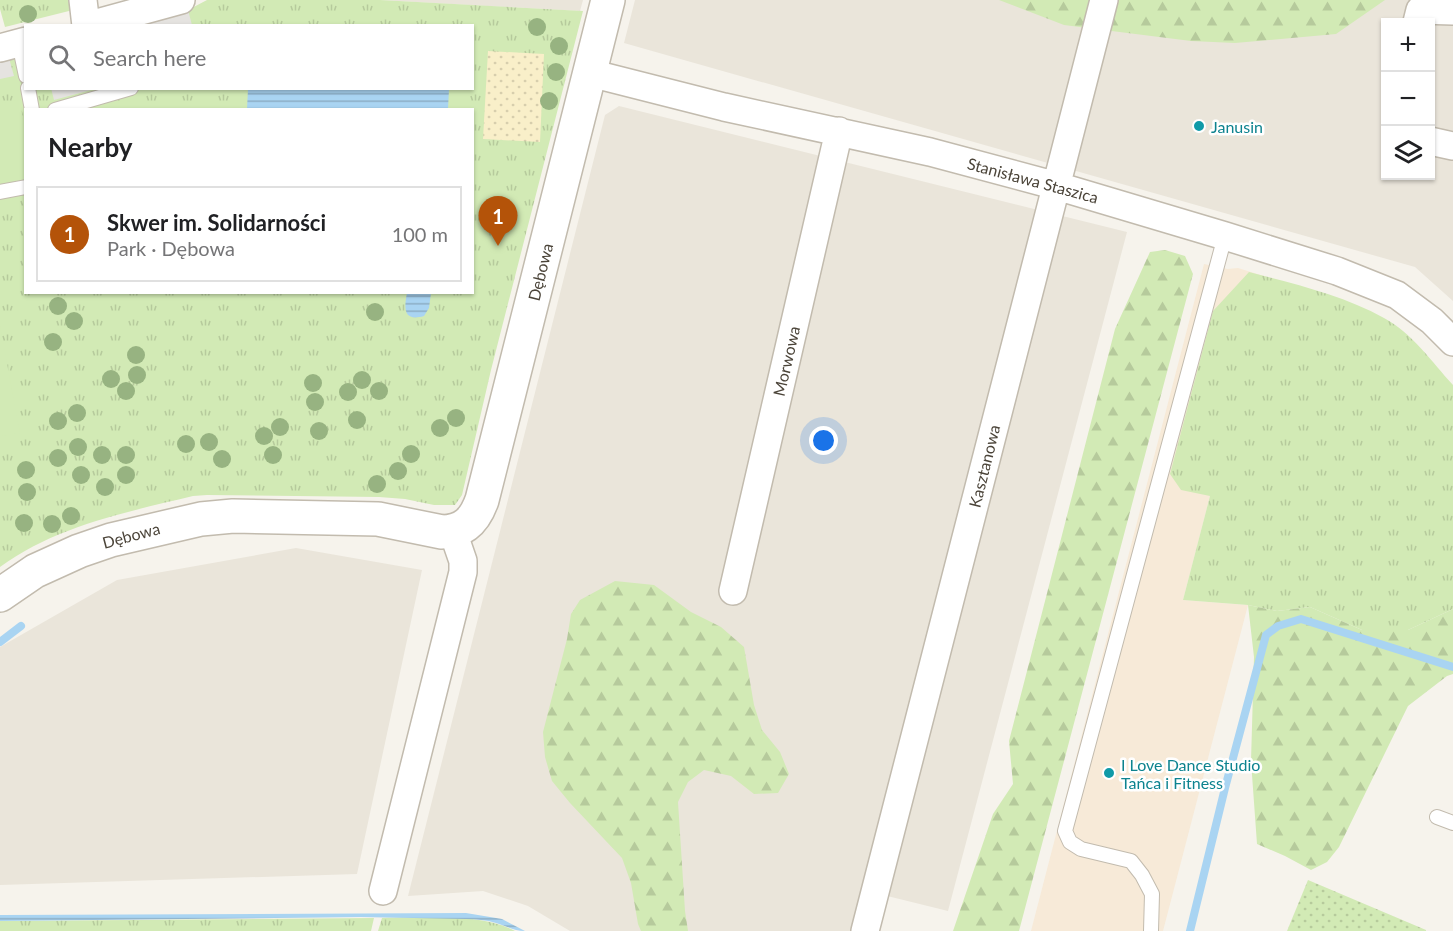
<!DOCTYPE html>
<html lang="en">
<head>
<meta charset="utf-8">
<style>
	:root { --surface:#fff; --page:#f6f6f6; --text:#202124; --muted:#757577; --line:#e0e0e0; --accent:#b45309 }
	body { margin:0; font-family:Lato,sans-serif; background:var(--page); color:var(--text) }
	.controls { position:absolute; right:18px; top:18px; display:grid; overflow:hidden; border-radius:0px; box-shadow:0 2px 4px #0004 }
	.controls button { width:54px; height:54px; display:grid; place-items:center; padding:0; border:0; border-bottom:2px solid var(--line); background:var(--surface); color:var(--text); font:30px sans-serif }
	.you { position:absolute; left:824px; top:441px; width:21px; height:21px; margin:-15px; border:4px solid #fff; border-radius:50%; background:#1a73e8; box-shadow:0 0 0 9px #1a73e833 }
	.badge { display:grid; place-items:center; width:39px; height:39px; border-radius:50%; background:var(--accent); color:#fff; font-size:20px; font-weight:700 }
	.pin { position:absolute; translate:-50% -50px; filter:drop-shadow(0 2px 3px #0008) }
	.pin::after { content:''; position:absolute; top:32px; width:21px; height:18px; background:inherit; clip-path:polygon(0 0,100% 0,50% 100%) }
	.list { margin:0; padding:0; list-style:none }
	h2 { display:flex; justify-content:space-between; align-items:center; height:78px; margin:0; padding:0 24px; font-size:26px }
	h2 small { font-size:20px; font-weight:400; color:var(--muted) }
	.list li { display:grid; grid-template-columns:39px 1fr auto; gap:18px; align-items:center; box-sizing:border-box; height:96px; margin:0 12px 12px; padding:0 12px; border:2px solid var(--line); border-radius:0px }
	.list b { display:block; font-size:22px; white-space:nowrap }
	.list p { margin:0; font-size:20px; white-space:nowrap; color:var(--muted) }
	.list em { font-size:20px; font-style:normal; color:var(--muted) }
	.icon { flex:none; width:33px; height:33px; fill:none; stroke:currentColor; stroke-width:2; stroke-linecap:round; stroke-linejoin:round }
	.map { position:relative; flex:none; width:1453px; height:931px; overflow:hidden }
	.search { position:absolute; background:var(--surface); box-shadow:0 2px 4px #0004; left:24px; top:24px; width:450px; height:66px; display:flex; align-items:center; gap:15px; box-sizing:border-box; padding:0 21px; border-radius:0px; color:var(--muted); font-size:22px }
	.panel { position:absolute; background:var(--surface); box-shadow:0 2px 4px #0004; left:24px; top:108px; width:450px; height:186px; border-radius:0px }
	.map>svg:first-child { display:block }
	.residential { fill:#eae5da; fill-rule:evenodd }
	.commercial { fill:#f7ead8 }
	.grass { fill:url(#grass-tufts); fill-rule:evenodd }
	.forest { fill:url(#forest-firs) }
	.sand { fill:url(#sand-dots) }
	.garden { fill:url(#garden-dots) }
	.pitch { fill:#d2eab5 }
	.parking { fill:#e5e3e0 }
	.water { fill:url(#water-rules) }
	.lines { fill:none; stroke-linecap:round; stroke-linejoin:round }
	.stream { stroke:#a9d4f2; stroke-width:8 }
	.service-casing { stroke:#c2bbae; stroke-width:16 }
	.minor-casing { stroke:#c2bbae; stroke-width:30 }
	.tertiary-casing { stroke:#c2bbae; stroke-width:36 }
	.service { stroke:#fff; stroke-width:14 }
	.minor { stroke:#fff; stroke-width:27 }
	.tertiary { stroke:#fff; stroke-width:33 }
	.tree { fill:#97b381 }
	.culture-dot { fill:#0f9aa8; stroke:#fff; stroke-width:2 }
	.labels { text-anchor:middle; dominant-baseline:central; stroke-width:5; stroke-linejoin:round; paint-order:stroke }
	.culture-label { font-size:16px; fill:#0d838f; stroke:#fff; text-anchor:start }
	.street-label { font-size:16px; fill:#4b4439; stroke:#fff }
</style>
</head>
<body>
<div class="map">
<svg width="1453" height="931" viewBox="0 0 1453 931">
	<defs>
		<pattern id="grass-tufts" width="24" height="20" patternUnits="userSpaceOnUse" patternTransform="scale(1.5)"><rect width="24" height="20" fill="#d2eab5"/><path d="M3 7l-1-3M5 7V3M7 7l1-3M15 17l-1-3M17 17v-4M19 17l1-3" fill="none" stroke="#b6ca9c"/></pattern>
		<pattern id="forest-firs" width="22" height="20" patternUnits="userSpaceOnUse" patternTransform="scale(1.5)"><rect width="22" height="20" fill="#d2eab5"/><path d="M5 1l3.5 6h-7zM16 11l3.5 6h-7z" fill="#b6ca9c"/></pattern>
		<pattern id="sand-dots" width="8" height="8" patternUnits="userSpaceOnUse" patternTransform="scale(1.5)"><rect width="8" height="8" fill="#f9efc9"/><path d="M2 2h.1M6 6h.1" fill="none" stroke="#d7cead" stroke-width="1.8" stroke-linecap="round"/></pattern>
		<pattern id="garden-dots" width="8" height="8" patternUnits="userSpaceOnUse" patternTransform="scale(1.5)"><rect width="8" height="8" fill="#d2eab5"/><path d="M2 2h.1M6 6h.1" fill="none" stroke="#b6ca9c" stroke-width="1.8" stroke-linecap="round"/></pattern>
		<pattern id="water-rules" width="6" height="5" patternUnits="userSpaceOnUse" patternTransform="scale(1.5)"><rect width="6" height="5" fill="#a9d4f2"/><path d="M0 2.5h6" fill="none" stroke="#8caec5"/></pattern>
	</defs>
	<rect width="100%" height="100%" fill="#f6f3ec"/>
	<path class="residential" d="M380 0H583L580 11Z
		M635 0H1453V301L1415 267 624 43ZM1386 22H1430V176H1386Z
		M619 106 1127 232 948 911 863 890 853 931H570L528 906 483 891 408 896 605 115Z
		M296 548 422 570 357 874 0 885V647L117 580Z"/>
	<path class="commercial" d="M1204 264 1228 269 1238 268 1267 277 1183 600 1248 605 1163 931H1031Z"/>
	<path class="grass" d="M0 0H76L77 9 5 27 0 9Z
		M207 0H380L583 11 491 370 462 495 455 505H434L405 499 379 497 207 495 193 496C127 512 56 526 0 567V60L25 54 26 88H472V26L134 25 188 10ZM26 110H472V292H26Z
		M1249 272C1294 284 1343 295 1384 318 1412 333 1432 362 1453 385V609L1408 630H1362L1310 607 1277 611 1248 605 1183 600 1210 496 1181 490 1170 474 1213 311Z
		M374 918 371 931H0V921Z
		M382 918C421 918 480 912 515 931H378Z"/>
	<path class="forest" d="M999 0H1385L1336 34 1235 43 1191 41 1064 25Z
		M1165 250 1185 256 1193 274 1019 931H953L993 814 1013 784 1009 741 1115 329 1150 252Z
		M615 581 654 585 691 612 721 627 744 647 754 705 762 730 780 752 789 774 778 793 754 794 731 776 704 770 688 782 678 802 685 911 688 931H641L638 924 631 883 622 858 570 803 552 781 545 757 543 732 567 639 571 614 580 600Z
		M1248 605 1277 611 1310 607 1362 630H1408L1453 609V674L1447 676 1408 706 1339 847 1327 862 1311 870 1285 856 1257 844 1251 761 1254 657Z"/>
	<path class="sand" d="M488 51 544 54 540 142 483 139Z"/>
	<path class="garden" d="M1308 880 1426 930V931H1287Z"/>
	<path class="pitch" d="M20 100 25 132V180L0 184V103Z
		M0 326 20 433 0 436Z"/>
	<path class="parking" d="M188 10 192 25 134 26Z
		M9 58 14 76 0 79V60Z
		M51 88H95V89L54 100Z"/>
	<path class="water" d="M248 89H449L448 109H247Z
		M407 293H431L429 308 424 316C403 322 404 308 407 293Z
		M466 913 502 919 525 931C514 931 507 926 496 923 486 920 476 919 466 919L361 917 0 921V915Z"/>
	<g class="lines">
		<path class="stream" d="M0 642 21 626
			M1190 931 1225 788 1266 635 1278 626 1301 619 1453 667"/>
		<g class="service-casing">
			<path id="service" d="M19 43 26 76
				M28 88 32 110
				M55 110 131 88
				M0 192 26 187
				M1437 817 1453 823
				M1151 931 1152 894 1142 875 1131 861 1081 849 1070 842 1065 831 1225 236"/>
		</g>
		<g class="minor-casing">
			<path id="minor" d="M83 0 86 26 181 0
				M1417 22 1420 10 1453 11
				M0 48 26 41
				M590 73 724 107 930 152 1057 186 1225 236 1337 271 1397 295 1432 321 1453 342
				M1430 141 1453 146
				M733 591 839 131
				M383 891 463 572V561L453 532
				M865 931 1104 0"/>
		</g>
		<g class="tertiary-casing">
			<path id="tertiary" d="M0 595 35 571 79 551 111 540 201 519 233 516 378 519 442 532C464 532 475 520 482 500L608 0"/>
		</g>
		<use href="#service" class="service"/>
		<use href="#minor" class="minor"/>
		<use href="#tertiary" class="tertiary"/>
	</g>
	<g class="tree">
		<circle cx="28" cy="14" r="9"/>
		<circle cx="537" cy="27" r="9"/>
		<circle cx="559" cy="46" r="9"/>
		<circle cx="556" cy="72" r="9"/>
		<circle cx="549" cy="101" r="9"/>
		<circle cx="58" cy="306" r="9"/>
		<circle cx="375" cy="312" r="9"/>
		<circle cx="74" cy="321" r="9"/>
		<circle cx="53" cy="342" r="9"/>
		<circle cx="136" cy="355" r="9"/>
		<circle cx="137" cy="375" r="9"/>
		<circle cx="111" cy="379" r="9"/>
		<circle cx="362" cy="380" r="9"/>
		<circle cx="313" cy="383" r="9"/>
		<circle cx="126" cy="391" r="9"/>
		<circle cx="379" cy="391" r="9"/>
		<circle cx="348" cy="392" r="9"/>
		<circle cx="315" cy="402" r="9"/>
		<circle cx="77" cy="413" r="9"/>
		<circle cx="456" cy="418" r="9"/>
		<circle cx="357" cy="420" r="9"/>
		<circle cx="58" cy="421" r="9"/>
		<circle cx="280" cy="427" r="9"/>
		<circle cx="440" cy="428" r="9"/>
		<circle cx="319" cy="431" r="9"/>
		<circle cx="264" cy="436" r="9"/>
		<circle cx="209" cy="442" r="9"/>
		<circle cx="186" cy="444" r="9"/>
		<circle cx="78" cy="447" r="9"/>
		<circle cx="411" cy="454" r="9"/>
		<circle cx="102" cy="455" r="9"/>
		<circle cx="126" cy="455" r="9"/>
		<circle cx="273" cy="455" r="9"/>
		<circle cx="58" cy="458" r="9"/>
		<circle cx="222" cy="459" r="9"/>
		<circle cx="26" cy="470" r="9"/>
		<circle cx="398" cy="471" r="9"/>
		<circle cx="81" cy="475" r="9"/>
		<circle cx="126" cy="475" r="9"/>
		<circle cx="377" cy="484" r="9"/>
		<circle cx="105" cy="487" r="9"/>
		<circle cx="27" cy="492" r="9"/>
		<circle cx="71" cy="516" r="9"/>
		<circle cx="24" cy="523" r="9"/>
		<circle cx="52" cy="524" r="9"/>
	</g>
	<g class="culture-dot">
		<circle cx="1199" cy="126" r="6"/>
		<circle cx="1109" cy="773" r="6"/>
	</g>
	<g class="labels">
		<g class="culture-label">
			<text x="1211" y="126">Janusin</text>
			<text x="1121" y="764">I Love Dance Studio<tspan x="1121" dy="18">Tańca i Fitness</tspan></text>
		</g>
		<g class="street-label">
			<text transform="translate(1033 180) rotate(15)">Stanisława Staszica</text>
			<text transform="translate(540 272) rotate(-76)">Dębowa</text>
			<text transform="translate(786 361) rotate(-77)">Morwowa</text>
			<text transform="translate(984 466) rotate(-76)">Kasztanowa</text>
			<text transform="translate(131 535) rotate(-15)">Dębowa</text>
		</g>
	</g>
</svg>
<div class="controls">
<button>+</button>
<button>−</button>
<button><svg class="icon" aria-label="layers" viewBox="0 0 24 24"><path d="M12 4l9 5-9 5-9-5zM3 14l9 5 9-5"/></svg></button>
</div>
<div class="you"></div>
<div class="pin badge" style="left:498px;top:246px">1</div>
<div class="search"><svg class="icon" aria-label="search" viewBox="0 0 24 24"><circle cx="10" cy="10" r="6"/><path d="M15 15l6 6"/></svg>Search here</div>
<section class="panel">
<h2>Nearby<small></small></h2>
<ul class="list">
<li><span class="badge">1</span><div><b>Skwer im. Solidarności</b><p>Park · Dębowa</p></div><em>100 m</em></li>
</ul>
</section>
</div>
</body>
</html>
